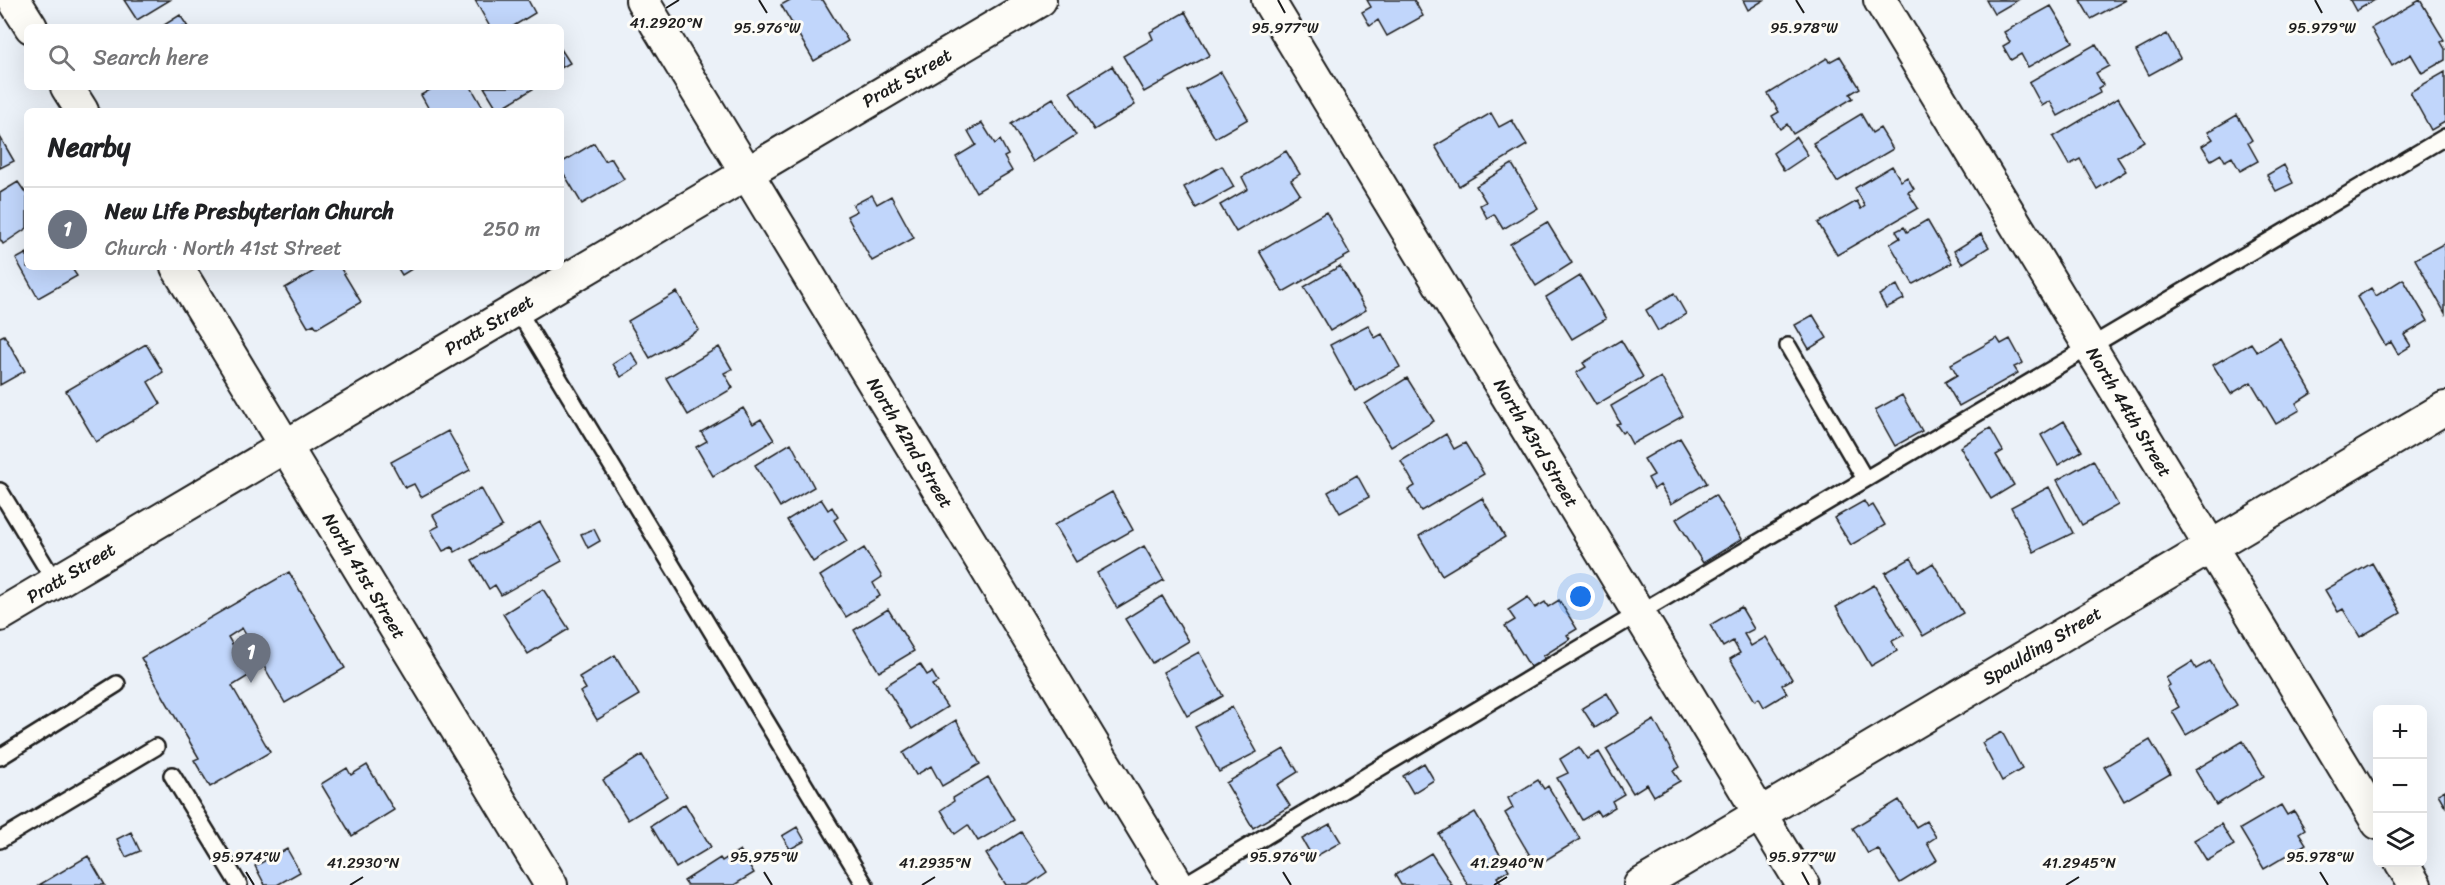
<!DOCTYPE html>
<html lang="en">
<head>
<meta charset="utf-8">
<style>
	:root { --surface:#fff; --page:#f2f2f2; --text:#202124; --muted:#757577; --line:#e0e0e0; --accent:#c8321e }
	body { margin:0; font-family:Sriracha,sans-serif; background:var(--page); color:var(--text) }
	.controls { position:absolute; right:18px; bottom:18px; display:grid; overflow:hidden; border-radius:9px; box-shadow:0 6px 24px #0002 }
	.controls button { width:54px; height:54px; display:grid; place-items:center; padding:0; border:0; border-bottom:2px solid var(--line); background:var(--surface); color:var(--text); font:30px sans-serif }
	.you { position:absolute; left:1581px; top:597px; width:21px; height:21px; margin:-15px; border:4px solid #fff; border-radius:50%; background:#1a73e8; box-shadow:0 0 0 9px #1a73e833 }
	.badge { display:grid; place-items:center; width:39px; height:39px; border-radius:50%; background:var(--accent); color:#fff; font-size:20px; font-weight:700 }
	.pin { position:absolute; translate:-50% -50px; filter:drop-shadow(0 2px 3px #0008) }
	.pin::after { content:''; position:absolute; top:32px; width:21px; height:18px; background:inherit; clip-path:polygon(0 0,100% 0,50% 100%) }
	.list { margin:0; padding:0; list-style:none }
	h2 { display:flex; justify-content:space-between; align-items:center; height:78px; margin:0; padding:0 24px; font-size:26px }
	h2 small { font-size:20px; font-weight:400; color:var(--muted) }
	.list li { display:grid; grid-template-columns:39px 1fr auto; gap:18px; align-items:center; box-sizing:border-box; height:84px; padding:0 24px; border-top:2px solid var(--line) }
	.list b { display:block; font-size:22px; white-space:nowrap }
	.list p { margin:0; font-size:20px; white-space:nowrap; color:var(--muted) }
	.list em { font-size:20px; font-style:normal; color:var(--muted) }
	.icon { flex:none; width:33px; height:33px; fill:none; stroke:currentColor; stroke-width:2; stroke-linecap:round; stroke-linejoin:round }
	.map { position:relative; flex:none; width:2445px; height:885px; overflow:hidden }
	.search { position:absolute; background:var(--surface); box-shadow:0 6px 24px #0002; left:24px; top:24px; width:540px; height:66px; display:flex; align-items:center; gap:15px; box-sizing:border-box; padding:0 21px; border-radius:9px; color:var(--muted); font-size:22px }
	.panel { position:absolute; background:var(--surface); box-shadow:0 6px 24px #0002; left:24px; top:108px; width:540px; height:162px; border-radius:9px }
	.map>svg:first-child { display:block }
	.building { fill:#c1d6fb; stroke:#1c1c1c; stroke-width:1.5 }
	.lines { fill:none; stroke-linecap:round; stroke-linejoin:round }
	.lane-casing { stroke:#1c1c1c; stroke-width:20 }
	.street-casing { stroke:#1c1c1c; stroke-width:36 }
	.lane { stroke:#fdfcf7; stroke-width:15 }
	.street { stroke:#fdfcf7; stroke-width:32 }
	.ticks { fill:none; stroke:#1c1c1c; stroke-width:2 }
	.labels { text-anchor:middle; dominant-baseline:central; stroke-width:6; stroke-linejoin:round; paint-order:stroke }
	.street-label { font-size:18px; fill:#1c1c1c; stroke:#fdfcf7 }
	.ticks-label { font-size:15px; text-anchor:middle; fill:#1c1c1c; stroke:#fdfcf7; stroke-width:6; stroke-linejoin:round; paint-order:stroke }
</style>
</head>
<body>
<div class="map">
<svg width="2445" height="885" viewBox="0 0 2445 885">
	<rect width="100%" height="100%" fill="#ebf1f8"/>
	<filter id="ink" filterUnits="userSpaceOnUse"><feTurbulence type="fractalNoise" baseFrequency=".0167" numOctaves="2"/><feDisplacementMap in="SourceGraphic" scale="12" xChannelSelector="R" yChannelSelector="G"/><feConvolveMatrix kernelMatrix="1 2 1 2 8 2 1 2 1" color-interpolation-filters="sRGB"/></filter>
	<g filter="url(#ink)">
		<path class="building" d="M124 0H170L137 20Z
			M475 0H528L535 13 512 27H490Z
			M790 0H823L848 41 814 61 781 5Z
			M1367 0H1414L1423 16 1387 36 1378 20 1370 26 1362 12 1371 7Z
			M1743 0H1764L1748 10Z
			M1986 0H2018L1994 14Z
			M2080 0H2126L2091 19Z
			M2350 0H2375L2356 11Z
			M2420 0 2444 40 2441 42 2445 49V60L2422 73 2411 54 2392 66 2371 28Z
			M2051 6 2073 42 2028 67 2021 54 2011 60 2003 46 2010 42 2004 32Z
			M1185 12 1210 55 1144 92 1123 56 1153 39 1150 32Z
			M180 15 188 27H161Z
			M2167 34 2180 58 2149 75 2136 51Z
			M2096 44 2109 66 2096 73 2103 85 2098 88 2100 93 2058 116 2050 101 2042 106 2029 82Z
			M561 49 570 63 561 68Z
			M1840 56 1860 88 1850 94 1853 98 1793 134 1787 124 1780 129 1772 116 1779 112 1768 94 1827 58 1829 62Z
			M1112 66 1135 105 1094 130 1070 92Z
			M1221 72 1248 119 1215 138 1187 91Z
			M2445 72V122L2431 130 2410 92Z
			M435 87H471L483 108 477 111H430L421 95Z
			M484 87H536L498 110Z
			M1053 98 1076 135 1033 162 1011 124Z
			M2118 98 2144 141 2117 157 2126 171 2097 189 2080 159 2069 165 2053 137Z
			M1491 113 1499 127 1512 120 1527 145 1459 186 1435 146Z
			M1861 114 1872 133 1880 128 1893 149 1837 182 1813 143Z
			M2237 115 2252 140 2248 143 2258 161 2240 171 2232 157 2225 161 2221 154 2211 160 2202 146 2213 139 2208 132Z
			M982 123 995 144 1000 140 1008 155 1004 157 1012 171 976 192 956 157 976 145 968 131Z
			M0 137 14 161 0 168Z
			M1796 137 1808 155 1784 171 1773 153Z
			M594 143 605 161 611 158 624 179 582 204 561 169V163Z
			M1286 151 1300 174 1291 180 1300 194 1236 232 1220 205 1248 189 1242 177Z
			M1512 164 1538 208 1503 229 1494 214 1487 218 1480 205 1486 202 1476 186Z
			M2284 165 2293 183 2276 191 2267 175Z
			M1222 166 1234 187 1196 208 1184 187Z
			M1892 166 1901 181 1907 177 1914 189 1908 192 1918 208 1837 255 1818 223 1857 201 1861 209 1865 206 1855 188Z
			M18 182 27 195V228L3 244 0 239V193Z
			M872 195 877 204 891 196 914 238 872 261 847 216 857 211 853 205Z
			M1326 212 1350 254 1283 292 1259 251Z
			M1927 220 1952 263 1913 284 1890 244 1900 238 1896 231 1904 227 1907 232Z
			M1547 222 1572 263 1536 286 1510 244Z
			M1981 234 1989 247 1962 264 1954 251Z
			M2445 243V313L2415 259Z
			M27 253V267H71L77 276 38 298 16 259Z
			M1340 266 1366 310 1330 331 1304 287Z
			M321 267H340L361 302 317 328 314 324 308 327 285 288Z
			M397 267H415L402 275Z
			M1580 276 1606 319 1572 339 1546 297Z
			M2403 279 2428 321 2404 335 2411 346 2398 354 2391 342 2385 345 2357 297 2371 288 2376 296Z
			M1897 285 1904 299 1886 308 1879 295Z
			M677 292 699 330 650 358 628 321Z
			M1674 293 1686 314 1658 331 1646 310Z
			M1813 315 1827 338 1809 349 1795 325Z
			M1368 325 1375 338 1382 334 1400 367 1355 391 1330 345Z
			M4 335 25 371 0 385V337Z
			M1997 338 2001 344 2010 339 2023 363 2014 367 2018 373 1959 406 1945 382 1957 375 1951 364Z
			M2280 338 2312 393 2296 403 2300 410 2276 424 2251 382 2231 394 2213 365 2251 343 2257 352Z
			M1621 340 1643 377 1596 405 1576 373 1586 367 1583 363Z
			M146 344 163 372 148 382 161 404 96 442 66 391Z
			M719 347 732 369 724 373 733 388 688 415 666 378Z
			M631 352 639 365 621 377 613 364Z
			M1661 377 1683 416 1632 444 1625 431 1622 433 1616 424 1620 423 1611 406Z
			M1407 378 1434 421 1391 447 1365 404Z
			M1902 395 1922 431 1895 446 1875 410Z
			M743 408 753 424 761 419 774 440 713 476 696 447 707 441 701 432Z
			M2064 421 2082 451 2058 465 2041 435Z
			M1990 428 2003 451 1996 455 2014 485 1991 499 1960 447Z
			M448 431 470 470 421 497 414 484 405 488 391 462Z
			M1446 434 1454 449 1465 443 1484 474 1421 511 1408 490 1415 486 1401 461Z
			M1680 438 1707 483 1671 504 1660 485 1654 489 1648 478 1654 475 1644 459Z
			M791 443 814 487 780 507 755 465Z
			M2093 460 2118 505 2082 525 2057 480Z
			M1357 475 1369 497 1340 513 1328 492Z
			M2049 487 2073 533 2034 552 2011 507Z
			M481 488 502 526 455 552 452 547 443 551 431 530 439 526 433 515Z
			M1112 492 1133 530 1076 562 1054 525Z
			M1715 495 1742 539 1703 563 1676 519Z
			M1482 498 1505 537 1442 575 1419 536Z
			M821 499 828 510 832 507 838 517 834 520 847 541 813 562 787 520Z
			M1864 501 1868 508 1873 505 1885 525 1851 545 1834 518Z
			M540 522 562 561 501 595 495 585 489 589 472 560Z
			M594 529 600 541 588 548 581 534Z
			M1144 546 1164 580 1117 608 1097 573Z
			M864 548 882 577 873 583 880 596 846 617 820 576Z
			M1911 558 1919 572 1933 563 1963 613 1923 636 1885 573Z
			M2372 563 2401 613 2360 637 2343 609 2338 612 2325 590Z
			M289 572 345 668 285 703 242 628 228 637 250 675 232 686 270 752 210 787 194 760 199 758 141 658Z
			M1874 585 1904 635 1892 641 1897 651 1871 666 1836 607Z
			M543 589 569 629 528 654 503 614Z
			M1162 596 1189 641 1152 663 1125 619Z
			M1528 597 1535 608 1545 602 1548 607 1559 600 1577 629 1567 635 1570 639 1543 656 1546 661 1532 670 1505 626 1515 620 1508 610Z
			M1741 607 1754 629 1744 634 1751 646 1766 637 1792 679 1782 685 1787 693 1764 707 1759 698 1755 701 1730 659 1740 653 1733 641 1723 647 1710 625Z
			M888 609 914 651 879 672 854 630Z
			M1199 652 1223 696 1187 716 1163 672Z
			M615 655 639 695 597 720 580 692 586 689 579 677Z
			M2210 661 2237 705 2186 735 2172 711 2179 707 2167 687 2170 685 2166 678 2192 662 2196 669Z
			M920 664 927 675 932 672 938 682 932 685 947 707 912 729 885 686Z
			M1607 693 1619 713 1595 728 1582 708Z
			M1232 707 1257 752 1219 772 1195 727Z
			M956 720 980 764 942 786 931 766 916 775 903 753Z
			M1654 720 1680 767 1673 771 1680 781 1654 796 1647 784 1633 793 1606 749Z
			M2002 732 2022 769 2002 781 1982 743Z
			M2150 740 2170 774 2124 801 2104 767Z
			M2243 741 2264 776 2216 805 2195 770Z
			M1579 747 1587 759 1599 752 1624 794 1612 801 1615 807 1600 816 1597 811 1582 820 1557 778 1568 773 1560 759Z
			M1284 749 1298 772 1277 785 1290 806 1253 828 1226 783Z
			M642 755 667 796 628 820 603 780Z
			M1424 763 1434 780 1413 793 1403 776Z
			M367 765 394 810 352 836 321 784 347 768 351 775Z
			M988 777 1014 820 978 841 968 825 955 834 941 810 954 801 953 798Z
			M1538 780 1544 789 1548 786 1580 839 1536 866 1505 813 1513 808 1508 798Z
			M2445 790V806L2438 794Z
			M1899 800 1916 827 1926 821 1936 837 1927 843 1937 860 1900 883 1878 849 1868 854 1853 828Z
			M685 804 711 847 676 868 651 826Z
			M2281 805 2287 815 2294 811 2305 829 2299 833 2306 844 2264 869 2240 829Z
			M1475 812 1509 870 1497 877 1502 884 1500 885H1468L1439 834Z
			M1330 824 1341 842 1313 858 1302 839Z
			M2221 824 2234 845 2207 861 2194 840Z
			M797 827 805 841 790 849 782 836Z
			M131 832 140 851 126 857 117 839Z
			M1021 832 1047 872 1028 885H1006L986 854Z
			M287 849 300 872 277 885H265L255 866Z
			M740 850 754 873 734 885H687L684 881 720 858 722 861Z
			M1431 853 1452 885H1401L1395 875Z
			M88 856 105 885H39Z"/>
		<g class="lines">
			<g class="lane-casing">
				<path id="lane" d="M517 309 865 885
					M1788 346 1865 479
					M0 491 55 582
					M0 757 117 684
					M172 775 239 885
					M0 840 156 747
					M1184 885 1639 613 2445 137"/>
			</g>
			<g class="street-casing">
				<path id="street" d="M14 0 31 27
					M642 0 1178 885
					M1268 0 1803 885
					M1880 0 2378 823
					M67 87 82 111
					M177 267 551 885
					M0 615 1040 0
					M2401 862 2415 885
					M1640 885 2445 408"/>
			</g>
			<use href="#lane" class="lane"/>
			<use href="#street" class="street"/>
		</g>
	</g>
	<path class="ticks" d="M759 0 767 13M1278 0 1285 13M1796 0 1804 13M2315 0 2322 13M666 8 679 0M246 872 254 885M764 872 772 885M1283 872 1291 885M1802 872 1809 885M2320 872 2328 885M350 885 363 877M922 885 935 877M1494 885 1507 877M2066 885 2079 877"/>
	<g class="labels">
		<g class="street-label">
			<text transform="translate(907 78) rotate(-30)">Pratt Street</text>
			<text transform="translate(489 325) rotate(-31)">Pratt Street</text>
			<text transform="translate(2129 412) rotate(59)">North 44th Street</text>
			<text transform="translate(910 443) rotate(59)">North 42nd Street</text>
			<text transform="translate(1536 443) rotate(59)">North 43rd Street</text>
			<text transform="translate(71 573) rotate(-31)">Pratt Street</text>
			<text transform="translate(364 576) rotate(59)">North 41st Street</text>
			<text transform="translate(2042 646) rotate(-31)">Spaulding Street</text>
		</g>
	</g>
	<g class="ticks-label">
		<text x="666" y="28">41.2920°N</text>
		<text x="767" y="33">95.976°W</text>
		<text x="1285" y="33">95.977°W</text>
		<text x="1804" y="33">95.978°W</text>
		<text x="2322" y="33">95.979°W</text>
		<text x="246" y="862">95.974°W</text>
		<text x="764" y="862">95.975°W</text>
		<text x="1283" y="862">95.976°W</text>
		<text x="1802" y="862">95.977°W</text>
		<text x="2320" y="862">95.978°W</text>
		<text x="363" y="868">41.2930°N</text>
		<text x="935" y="868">41.2935°N</text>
		<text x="1507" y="868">41.2940°N</text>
		<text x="2079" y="868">41.2945°N</text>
	</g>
</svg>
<div class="controls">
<button>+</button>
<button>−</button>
<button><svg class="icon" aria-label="layers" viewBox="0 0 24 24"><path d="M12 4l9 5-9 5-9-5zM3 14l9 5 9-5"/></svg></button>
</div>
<div class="you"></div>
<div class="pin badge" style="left:251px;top:683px;background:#6b7280">1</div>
<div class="search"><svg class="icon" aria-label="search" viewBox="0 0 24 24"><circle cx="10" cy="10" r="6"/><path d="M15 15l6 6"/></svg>Search here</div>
<section class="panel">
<h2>Nearby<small></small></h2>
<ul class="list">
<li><span class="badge" style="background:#6b7280">1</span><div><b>New Life Presbyterian Church</b><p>Church · North 41st Street</p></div><em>250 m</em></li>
</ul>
</section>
</div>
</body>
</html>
